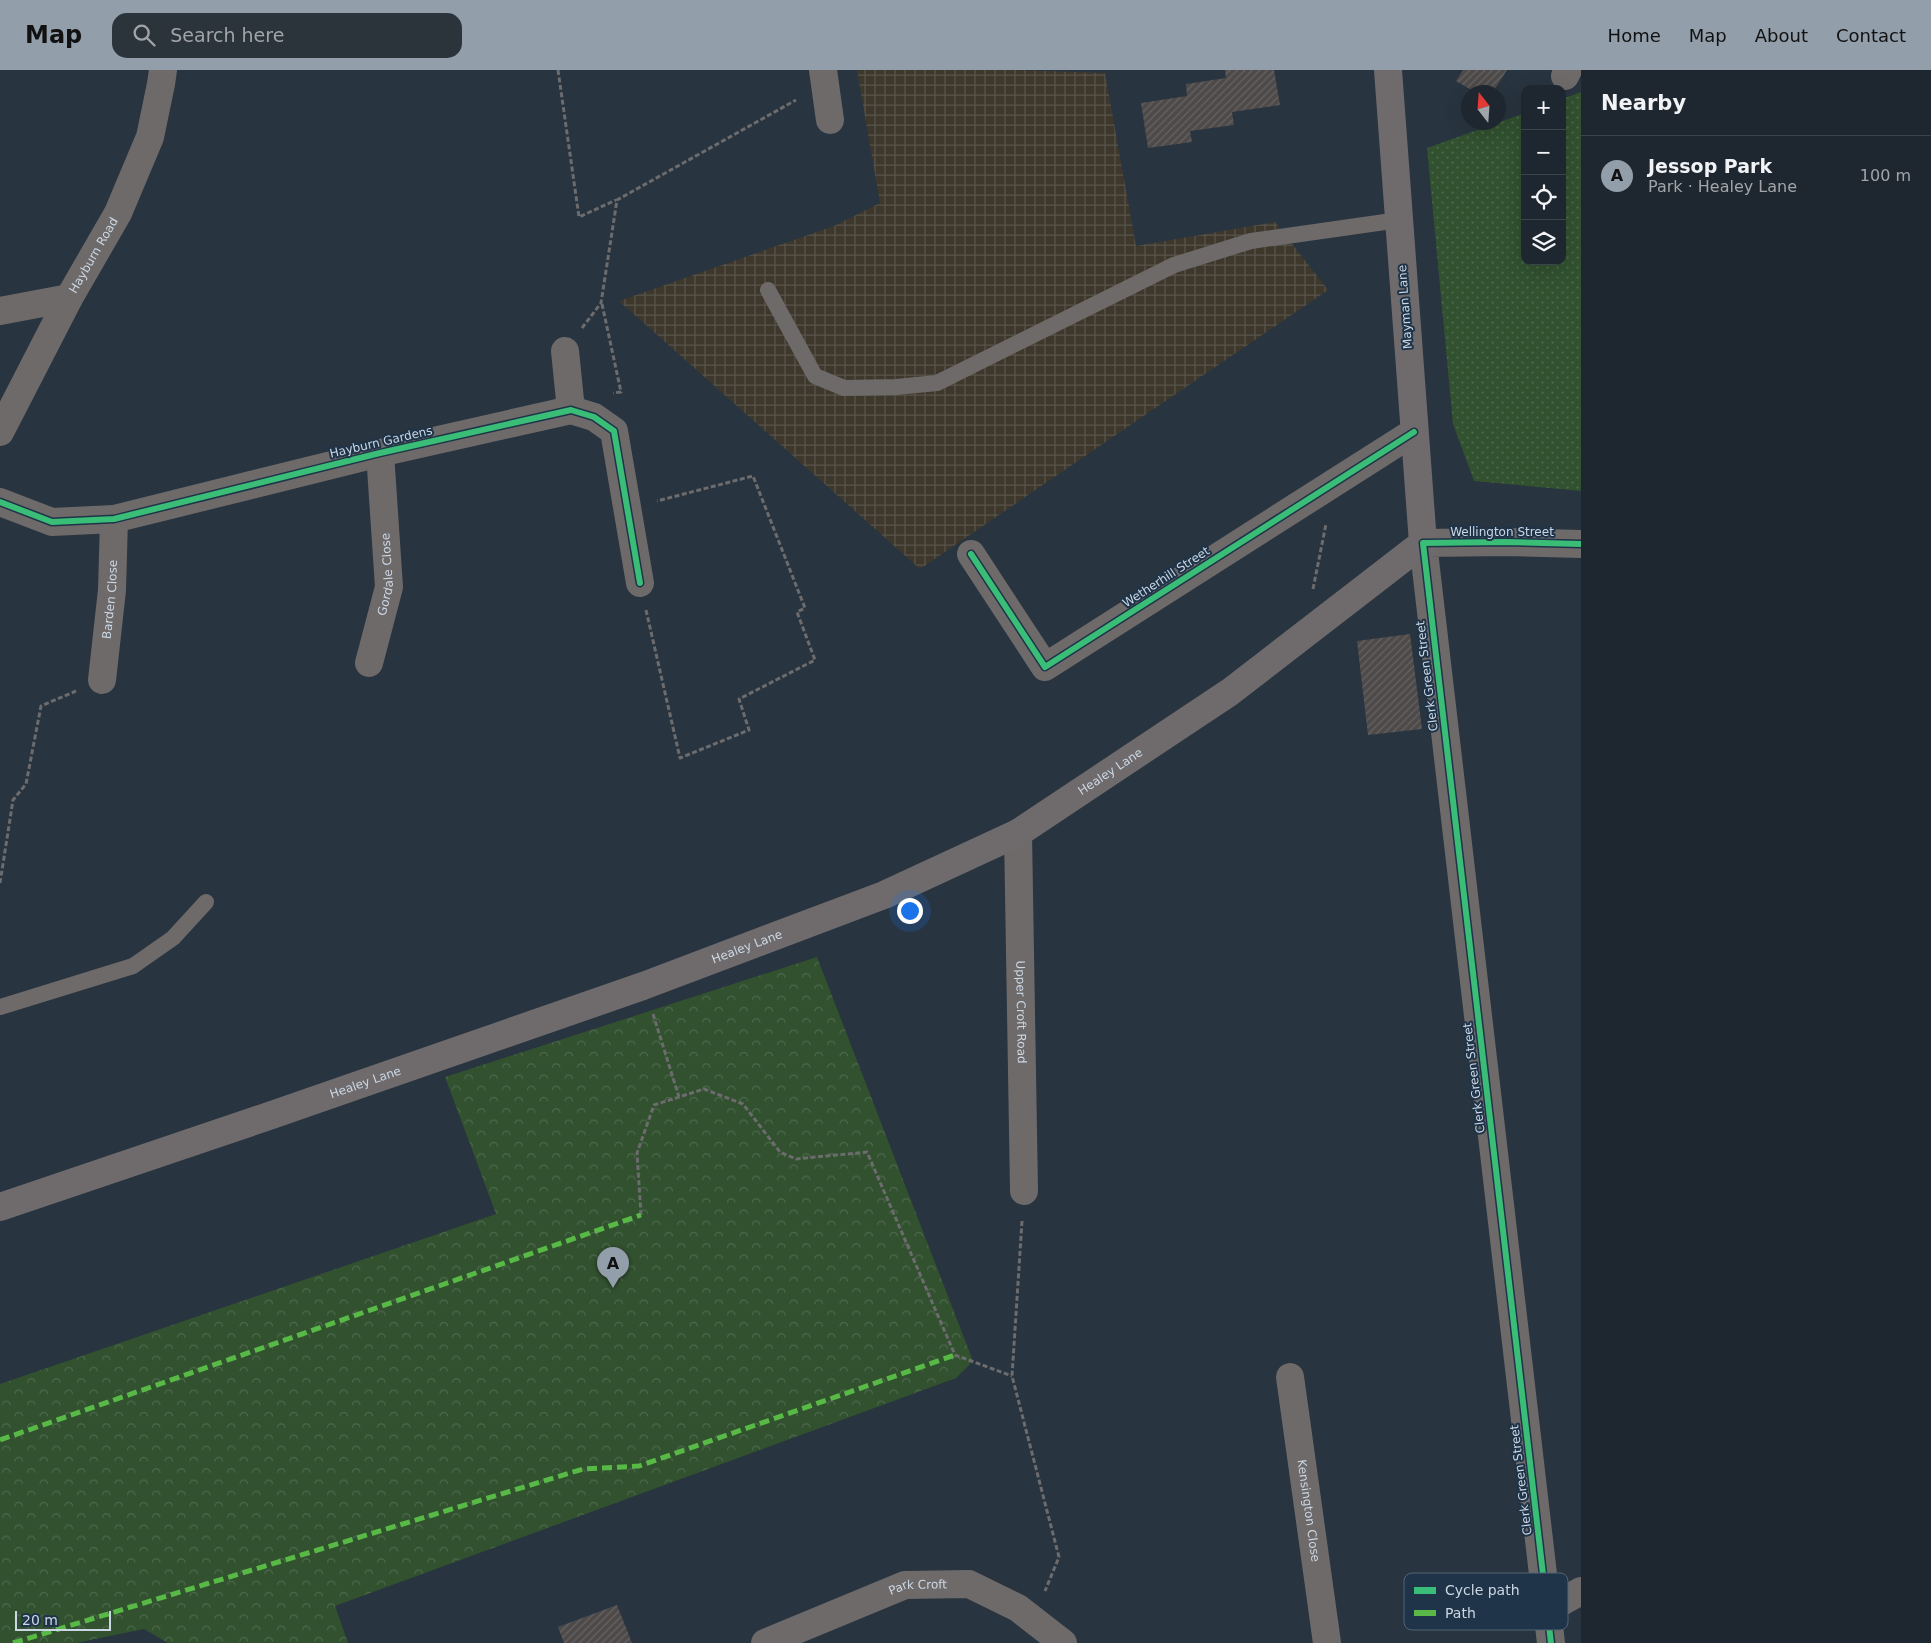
<!DOCTYPE html>
<html lang="en">
<head>
<meta charset="utf-8">
<style>
	:root { --surface:#1e272f; --page:#2b333b; --text:#f1f3f6; --muted:#a1a5aa; --line:#3c444b; --accent:#929eaa }
	body { margin:0; font-family:"DejaVu Sans",sans-serif; background:var(--page); color:var(--text) }
	.controls { position:absolute; right:15px; top:15px; display:grid; overflow:hidden; border-radius:10px; box-shadow:0 5px 20px #0002 }
	.controls button { width:45px; height:45px; display:grid; place-items:center; padding:0; border:0; border-bottom:1px solid var(--line); background:var(--surface); color:var(--text); font:25px sans-serif }
	.compass { position:absolute; left:1461px; top:15px; width:45px; height:45px; border-radius:50%; background:var(--surface); box-shadow:0 5px 20px #0002; rotate:343deg }
	.scale { position:absolute; left:15px; bottom:12px; width:96px; box-sizing:border-box; padding-left:5px; border:2px solid #cbd7e4; border-top:0; font-size:14px; line-height:18px; white-space:nowrap; color:#cbd7e4; -webkit-text-stroke:4px #1f3448; paint-order:stroke }
	.you { position:absolute; left:909px; top:840px; width:18px; height:18px; margin:-12px; border:4px solid #fff; border-radius:50%; background:#1a73e8; box-shadow:0 0 0 8px #1a73e833 }
	.badge { display:grid; place-items:center; width:32px; height:32px; border-radius:50%; background:var(--accent); color:#111; font-size:16px; font-weight:700 }
	.pin { position:absolute; translate:-50% -41px; filter:drop-shadow(0 1px 2px #0008) }
	.pin::after { content:''; position:absolute; top:26px; width:18px; height:15px; background:inherit; clip-path:polygon(0 0,100% 0,50% 100%) }
	.list { margin:0; padding:0; list-style:none }
	h2 { display:flex; justify-content:space-between; align-items:center; height:65px; margin:0; padding:0 20px; font-size:21px }
	h2 small { font-size:16px; font-weight:400; color:var(--muted) }
	.list li { display:grid; grid-template-columns:32px 1fr auto; gap:15px; align-items:center; box-sizing:border-box; height:80px; padding:0 20px; border-top:1px solid var(--line) }
	.list b { display:block; font-size:19px; white-space:nowrap }
	.list p { margin:0; font-size:16px; white-space:nowrap; color:var(--muted) }
	.list em { font-size:16px; font-style:normal; color:var(--muted) }
	.icon { flex:none; width:28px; height:28px; fill:none; stroke:currentColor; stroke-width:2; stroke-linecap:round; stroke-linejoin:round }
	.map { position:relative; flex:none; width:1581px; height:1573px; overflow:hidden }
	header { display:flex; align-items:center; gap:30px; box-sizing:border-box; height:70px; padding:0 25px; background:var(--accent); color:#111 }
	header strong { font-size:24px }
	nav { display:flex; gap:28px; margin-inline-start:auto; font-size:18px }
	.search { width:350px; height:45px; background:var(--page); display:flex; align-items:center; gap:12px; box-sizing:border-box; padding:0 18px; border-radius:15px; color:var(--muted); font-size:19px }
	main { display:flex }
	aside { flex:1; background:var(--surface) }
	.map>svg:first-child { display:block }
	.industrial { fill:url(#industrial-grid) }
	.grass { fill:url(#grass-dots) }
	.park { fill:url(#park-crowns) }
	.building { fill:url(#building-hatch) }
	.lines { fill:none; stroke-linecap:round; stroke-linejoin:round }
	.path { stroke:#6c6b6d; stroke-width:3; stroke-dasharray:5 2.5; stroke-linecap:butt }
	.service { stroke:#6e6a6a; stroke-width:16 }
	.minor { stroke:#6e6a6a; stroke-width:28 }
	.tertiary { stroke:#6e6a6a; stroke-width:28 }
	.secondary { stroke:#6f6b6d; stroke-width:28 }
	.quiet { stroke:#58b947; stroke-width:5; stroke-dasharray:10 5; stroke-linecap:butt }
	.cycleway-casing { stroke:#1f3448; stroke-width:9 }
	.cycleway { stroke:#3abd76; stroke-width:6 }
	.labels { text-anchor:middle; dominant-baseline:central; stroke-width:4; stroke-linejoin:round; paint-order:stroke }
	.street-label { font-size:12px; fill:#cbd7e4; stroke:#1f3448 }
	.key { fill:#1f3448; stroke:#536577; stroke-width:1 }
	.key-label { font-size:14px; fill:#cbd7e4 }
</style>
</head>
<body>
<header>
<strong>Map</strong>
<div class="search"><svg class="icon" aria-label="search" viewBox="0 0 24 24"><circle cx="10" cy="10" r="6"/><path d="M15 15l6 6"/></svg>Search here</div>
<nav><a>Home</a><a>Map</a><a>About</a><a>Contact</a></nav>
</header>
<main>
<div class="map">
<svg width="1581" height="1573" viewBox="0 0 1581 1573">
	<defs>
		<pattern id="industrial-grid" width="8" height="8" patternUnits="userSpaceOnUse" patternTransform="scale(1.25)"><rect width="8" height="8" fill="#3d382b"/><path d="M0 4h8M4 0v8" fill="none" stroke="#58544a"/></pattern>
		<pattern id="grass-dots" width="8" height="8" patternUnits="userSpaceOnUse" patternTransform="scale(1.25)"><rect width="8" height="8" fill="#31512f"/><path d="M2 2h.1M6 6h.1" fill="none" stroke="#4e694d" stroke-width="1.8" stroke-linecap="round"/></pattern>
		<pattern id="park-crowns" width="20" height="18" patternUnits="userSpaceOnUse" patternTransform="scale(1.25)"><rect width="20" height="18" fill="#31512f"/><path d="M2 6a3 3 0 1 1 6 0M12 15a3 3 0 1 1 6 0" fill="none" stroke="#4e694d"/></pattern>
		<pattern id="building-hatch" width="6" height="6" patternUnits="userSpaceOnUse" patternTransform="scale(1.25)"><rect width="6" height="6" fill="#4e4a4a"/><path d="M-1 1l2-2M0 6l6-6M5 7l2-2" fill="none" stroke="#666364"/></pattern>
	</defs>
	<rect width="100%" height="100%" fill="#28343f"/>
	<path class="industrial" d="M857 0H1015L1105 3 1136 176 1275 152 1328 220 920 499 619 231 834 156 880 133Z"/>
	<path class="grass" d="M1581 22V421L1474 411 1453 354 1427 78 1525 43V191H1562V29Z"/>
	<path class="park" d="M817 887 973 1291 956 1308 335 1536 348 1573H168L144 1559 76 1573H0V1314L496 1144 445 1007Z"/>
	<path class="building" d="M1225 0H1274L1280 35 1232 42 1234 55 1190 61 1192 72 1148 78 1141 33 1187 26 1186 14 1226 8Z
		M1463 0H1507L1493 22H1475L1456 11Z
		M1410 564 1422 659 1368 665 1357 571Z
		M617 1535 632 1573H564L558 1557Z"/>
	<g class="lines">
		<path class="path" d="M558 0 579 147 616 130
			M602 234 621 322 613 323
			M582 258 601 233 617 130 796 30
			M1313 519 1326 454
			M646 540 680 688 749 660 739 629 815 590 797 542 805 538 753 406 657 431
			M0 813 13 730 26 714 41 636 76 621
			M653 944 679 1027
			M641 1145 637 1083 654 1035 704 1019 743 1034 780 1082 796 1089 867 1082 955 1285 1012 1306
			M1022 1151 1012 1306 1059 1487 1045 1521"/>
		<path class="service" d="M768 220 815 306 844 318 896 317 937 313 1174 195 1251 171 1399 150
			M0 937 133 896 173 868 206 832"/>
		<g class="minor">
			<path d="M823 0 830 50"/>
			<path d="M1565 6 1568 0"/>
			<path d="M0 241 69 228"/>
			<path d="M565 281 571 340"/>
			<path id="s1" d="M0 362 69 228 118 143 150 67 161 14 163 0"/>
			<path d="M0 432 52 452 114 449 380 383 571 340 594 347 614 361 640 513"/>
			<path d="M971 484 1045 597 1414 362"/>
			<path id="s2" d="M369 593 389 517 380 383"/>
			<path id="s3" d="M102 610 112 520 114 449"/>
			<path id="s4" d="M1018 763 1024 1121"/>
			<path id="s5" d="M1290 1307 1327 1573"/>
			<path d="M1547 1540 1581 1521"/>
			<path id="s6" d="M765 1573 905 1515 969 1514 1018 1538 1063 1573"/>
		</g>
		<path class="tertiary" d="M1551 1573 1423 473 1506 472 1581 474"/>
		<path class="secondary" id="s7" d="M0 1137 266 1047 643 916 884 825 1018 763 1230 622 1423 473 1388 0"/>
		<path class="quiet" d="M0 1370 641 1145
			M13 1573 583 1399 639 1396 955 1285"/>
		<g class="cycleway-casing">
			<path id="cycleway" d="M0 432 52 452 114 449 380 383 571 340 594 347 614 361 640 513
				M971 484 1045 597 1414 362
				M1551 1573 1423 473 1506 472 1581 474"/>
		</g>
		<use href="#cycleway" class="cycleway"/>
	</g>
	<g class="labels">
		<g class="street-label">
			<text stroke="none"><textPath href="#s1" startOffset="200">Hayburn Road</textPath></text>
			<text transform="translate(1405 237) rotate(-94)">Mayman Lane</text>
			<text transform="translate(381 372) rotate(-13)">Hayburn Gardens</text>
			<text x="1502" y="462">Wellington Street</text>
			<text stroke="none"><textPath href="#s2" startOffset="91">Gordale Close</textPath></text>
			<text transform="translate(1166 507) rotate(-33)">Wetherhill Street</text>
			<text stroke="none"><textPath href="#s3" startOffset="81">Barden Close</textPath></text>
			<text transform="translate(1427 606) rotate(-97)">Clerk Green Street</text>
			<text stroke="none"><textPath href="#s7" startOffset="1196">Healey Lane</textPath></text>
			<text stroke="none"><textPath href="#s7" startOffset="791">Healey Lane</textPath></text>
			<text stroke="none"><textPath href="#s4" startOffset="179">Upper Croft Road</textPath></text>
			<text transform="translate(1474 1008) rotate(-97)">Clerk Green Street</text>
			<text stroke="none"><textPath href="#s7" startOffset="386">Healey Lane</textPath></text>
			<text transform="translate(1521 1410) rotate(-97)">Clerk Green Street</text>
			<text stroke="none"><textPath href="#s5" startOffset="135">Kensington Close</textPath></text>
			<text stroke="none"><textPath href="#s6" startOffset="164">Park Croft</textPath></text>
		</g>
	</g>
	<rect x="1404" y="1503" width="164" height="57" rx="8" class="key"/>
	<rect x="1414" y="1517" width="22" height="7" fill="#3abd76"/>
	<rect x="1414" y="1540" width="22" height="6" fill="#58b947"/>
	<g class="key-label">
		<text x="1445" y="1525">Cycle path</text>
		<text x="1445" y="1548">Path</text>
	</g>
</svg>
<div class="controls">
<button>+</button>
<button>−</button>
<button><svg class="icon" aria-label="locate" viewBox="0 0 24 24"><circle cx="12" cy="12" r="6"/><path d="M12 2v4M12 18v4M2 12h4M18 12h4"/></svg></button>
<button><svg class="icon" aria-label="layers" viewBox="0 0 24 24"><path d="M12 4l9 5-9 5-9-5zM3 14l9 5 9-5"/></svg></button>
</div>
<svg class="compass" viewBox="-18 -18 36 36"><path d="M0-13l5 13h-10z" fill="#e53935"/><path d="M0 13l5-13h-10z" fill="#a1a5aa"/></svg>
<div class="scale">20 m</div>
<div class="you"></div>
<div class="pin badge" style="left:613px;top:1218px">A</div>
</div>
<aside>
<h2>Nearby<small></small></h2>
<ul class="list">
<li><span class="badge">A</span><div><b>Jessop Park</b><p>Park · Healey Lane</p></div><em>100 m</em></li>
</ul>
</aside>
</main>
</body>
</html>
